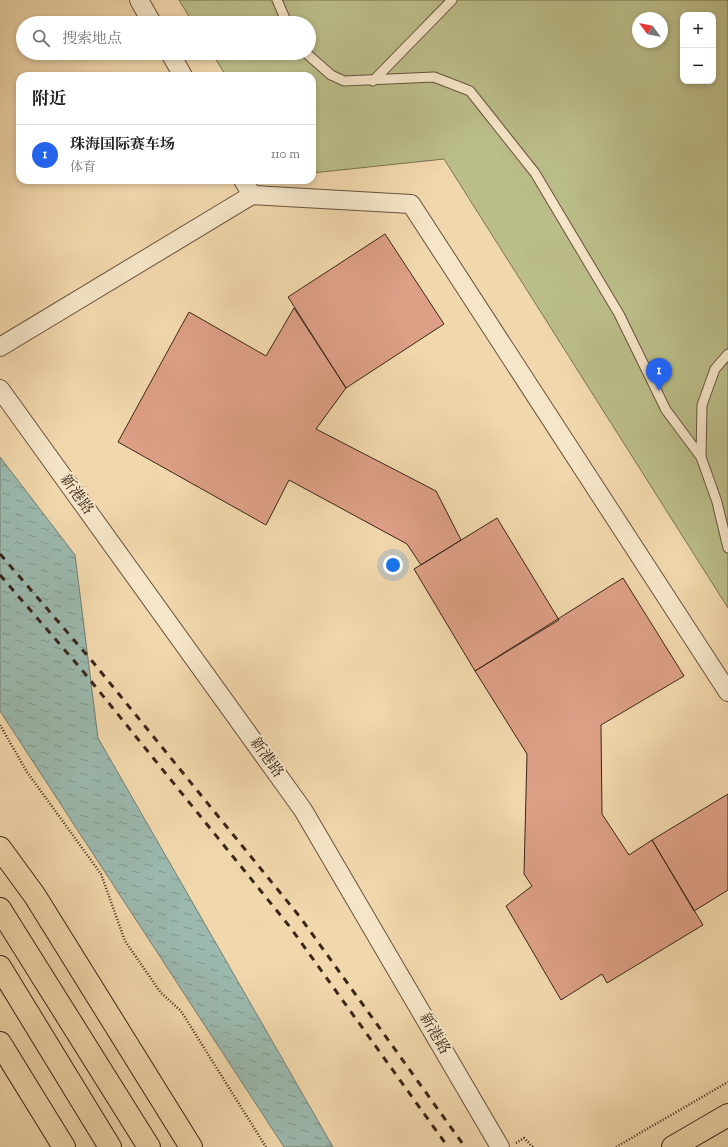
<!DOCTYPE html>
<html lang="zh">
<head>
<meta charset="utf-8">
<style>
	:root { --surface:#fff; --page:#f6f6f6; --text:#222; --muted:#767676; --line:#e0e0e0; --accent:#2563eb }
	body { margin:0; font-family:"Sorts Mill Goudy","Noto Serif SC",serif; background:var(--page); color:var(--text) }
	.controls { position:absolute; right:12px; top:12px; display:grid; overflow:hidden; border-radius:8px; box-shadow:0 2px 6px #0003 }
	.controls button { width:36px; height:36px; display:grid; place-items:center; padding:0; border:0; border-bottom:1px solid var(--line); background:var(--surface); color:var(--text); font:20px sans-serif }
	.compass { position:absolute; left:632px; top:12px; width:36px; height:36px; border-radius:50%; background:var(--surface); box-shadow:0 2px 6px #0003; rotate:302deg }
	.you { position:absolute; left:393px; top:565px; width:14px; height:14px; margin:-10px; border:3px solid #fff; border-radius:50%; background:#1a73e8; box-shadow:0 0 0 6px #1a73e833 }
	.badge { display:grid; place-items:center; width:26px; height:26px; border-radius:50%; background:var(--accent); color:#fff; font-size:13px; font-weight:700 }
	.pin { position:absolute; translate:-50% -33px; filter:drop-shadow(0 1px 2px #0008) }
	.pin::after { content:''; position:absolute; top:21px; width:14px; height:12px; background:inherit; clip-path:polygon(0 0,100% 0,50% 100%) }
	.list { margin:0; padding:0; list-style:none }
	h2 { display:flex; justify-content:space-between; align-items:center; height:52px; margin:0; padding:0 16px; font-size:17px }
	h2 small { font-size:13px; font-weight:400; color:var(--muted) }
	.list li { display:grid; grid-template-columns:26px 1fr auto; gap:12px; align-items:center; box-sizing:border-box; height:60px; padding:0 16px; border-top:1px solid var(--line) }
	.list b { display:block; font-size:15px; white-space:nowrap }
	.list p { margin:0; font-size:13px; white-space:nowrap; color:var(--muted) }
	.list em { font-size:13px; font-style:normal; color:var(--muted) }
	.icon { flex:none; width:22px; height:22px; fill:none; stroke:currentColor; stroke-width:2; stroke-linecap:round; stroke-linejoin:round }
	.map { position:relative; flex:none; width:728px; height:1147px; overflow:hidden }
	.search { position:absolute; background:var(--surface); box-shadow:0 2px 6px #0003; left:16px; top:16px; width:300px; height:44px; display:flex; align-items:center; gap:10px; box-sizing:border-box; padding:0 14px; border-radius:22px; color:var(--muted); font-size:15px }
	.panel { position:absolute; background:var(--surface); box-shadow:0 2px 6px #0003; left:16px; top:72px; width:300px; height:112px; border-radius:12px }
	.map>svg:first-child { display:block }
	.grass { fill:#bbbe89; stroke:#7a7252; fill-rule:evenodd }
	.water { fill:url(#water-ripples); stroke:#747e73 }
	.building { fill:#dd9f85; stroke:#3a261a }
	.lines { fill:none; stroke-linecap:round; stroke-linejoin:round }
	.service-casing { stroke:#68523e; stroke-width:11 }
	.minor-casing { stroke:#68523e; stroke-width:20 }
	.primary-casing { stroke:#3a261a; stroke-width:24 }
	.trunk-casing { stroke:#3a261a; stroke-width:24 }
	.path { stroke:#3a261a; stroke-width:2.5; stroke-dasharray:1 2; stroke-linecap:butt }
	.service { stroke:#f6e6c9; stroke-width:9 }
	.minor { stroke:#f6e6c9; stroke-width:18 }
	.primary { stroke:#f1d8ac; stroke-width:22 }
	.trunk { stroke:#f1d8ac; stroke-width:22 }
	.rail { stroke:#3a261a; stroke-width:3; stroke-dasharray:7 7; stroke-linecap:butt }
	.labels { text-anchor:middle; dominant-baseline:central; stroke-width:4; stroke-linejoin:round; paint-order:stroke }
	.street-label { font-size:15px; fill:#3a261a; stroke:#f6e6c9 }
</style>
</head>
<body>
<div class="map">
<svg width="728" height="1147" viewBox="0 0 728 1147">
	<defs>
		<pattern id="water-ripples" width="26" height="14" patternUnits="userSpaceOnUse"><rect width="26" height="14" fill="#9bb9ae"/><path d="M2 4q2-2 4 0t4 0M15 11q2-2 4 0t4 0" fill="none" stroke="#7f968d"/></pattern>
	</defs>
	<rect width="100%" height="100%" fill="#f1d8ac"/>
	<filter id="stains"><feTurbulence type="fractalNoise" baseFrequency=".005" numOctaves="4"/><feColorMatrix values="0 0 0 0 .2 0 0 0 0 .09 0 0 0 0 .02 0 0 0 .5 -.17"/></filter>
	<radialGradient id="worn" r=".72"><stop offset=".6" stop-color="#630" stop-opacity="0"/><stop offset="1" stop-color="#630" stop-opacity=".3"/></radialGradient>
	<path class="grass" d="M179 0H728V608L444 159 312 173V76H226L212 53H309V23H193ZM683 15H713V81H683ZM638 18H662V42H638Z"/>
	<path class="water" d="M0 457 75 555 98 738 333 1147H284L0 711Z"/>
	<path class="building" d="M385 234 444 324 346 388 288 297Z
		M294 308 346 388 316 429 436 491 461 540 421 565 407 544 289 480 266 525 118 442 189 312 266 356Z
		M497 518 559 620 475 671 414 569Z
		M623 578 684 676 601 725 602 814 629 855 652 840 703 925 607 983 602 974 561 1000 506 906 532 886 524 874 527 754 475 671Z
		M728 794V890L694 911 652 840Z"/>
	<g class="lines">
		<g class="service-casing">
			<path id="service" d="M277 0 287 23
				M306 53 331 75 344 81 434 77 470 91 535 173 619 314 666 410 701 457 717 502 728 548
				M373 81 452 0
				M701 457 702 405 715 369 728 354"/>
		</g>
		<g class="minor-casing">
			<path id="minor" d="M139 0 152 23
				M170 53 183 76
				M243 180 252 195
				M0 347 252 195 411 204 728 692
				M0 389 303 810 500 1147"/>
		</g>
		<g class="primary-casing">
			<path id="primary" d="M0 848 35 896 191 1147
				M0 1043 64 1147
				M673 1147 728 1115"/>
		</g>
		<g class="trunk-casing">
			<path id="trunk" d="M0 909 149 1147
				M0 967 110 1147"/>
		</g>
		<path class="path" d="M0 725 27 772 101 874 125 941 161 993 181 1011 266 1147
			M516 1143 524 1138 533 1147
			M616 1147 728 1082"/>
		<use href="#service" class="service"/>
		<use href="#minor" class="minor"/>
		<use href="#primary" class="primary"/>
		<use href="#trunk" class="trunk"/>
		<path class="rail" d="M0 554 92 661 300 917 465 1147
			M0 575 82 670 290 927 448 1147"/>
	</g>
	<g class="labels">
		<g class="street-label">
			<text transform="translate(76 495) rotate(54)">新港路</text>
			<text transform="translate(266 758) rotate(54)">新港路</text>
			<text transform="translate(434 1034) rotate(60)">新港路</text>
		</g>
	</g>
	<rect width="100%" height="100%" filter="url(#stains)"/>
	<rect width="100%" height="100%" fill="url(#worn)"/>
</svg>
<div class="controls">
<button>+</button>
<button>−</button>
</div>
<svg class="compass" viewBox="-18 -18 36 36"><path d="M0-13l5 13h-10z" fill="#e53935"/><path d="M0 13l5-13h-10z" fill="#767676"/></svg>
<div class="you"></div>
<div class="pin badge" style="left:659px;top:391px">1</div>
<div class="search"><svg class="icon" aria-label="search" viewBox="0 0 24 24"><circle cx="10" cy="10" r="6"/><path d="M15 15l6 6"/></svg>搜索地点</div>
<section class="panel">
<h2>附近<small></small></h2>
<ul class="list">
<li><span class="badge">1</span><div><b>珠海国际赛车场</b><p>体育</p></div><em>110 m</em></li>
</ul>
</section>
</div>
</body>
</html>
